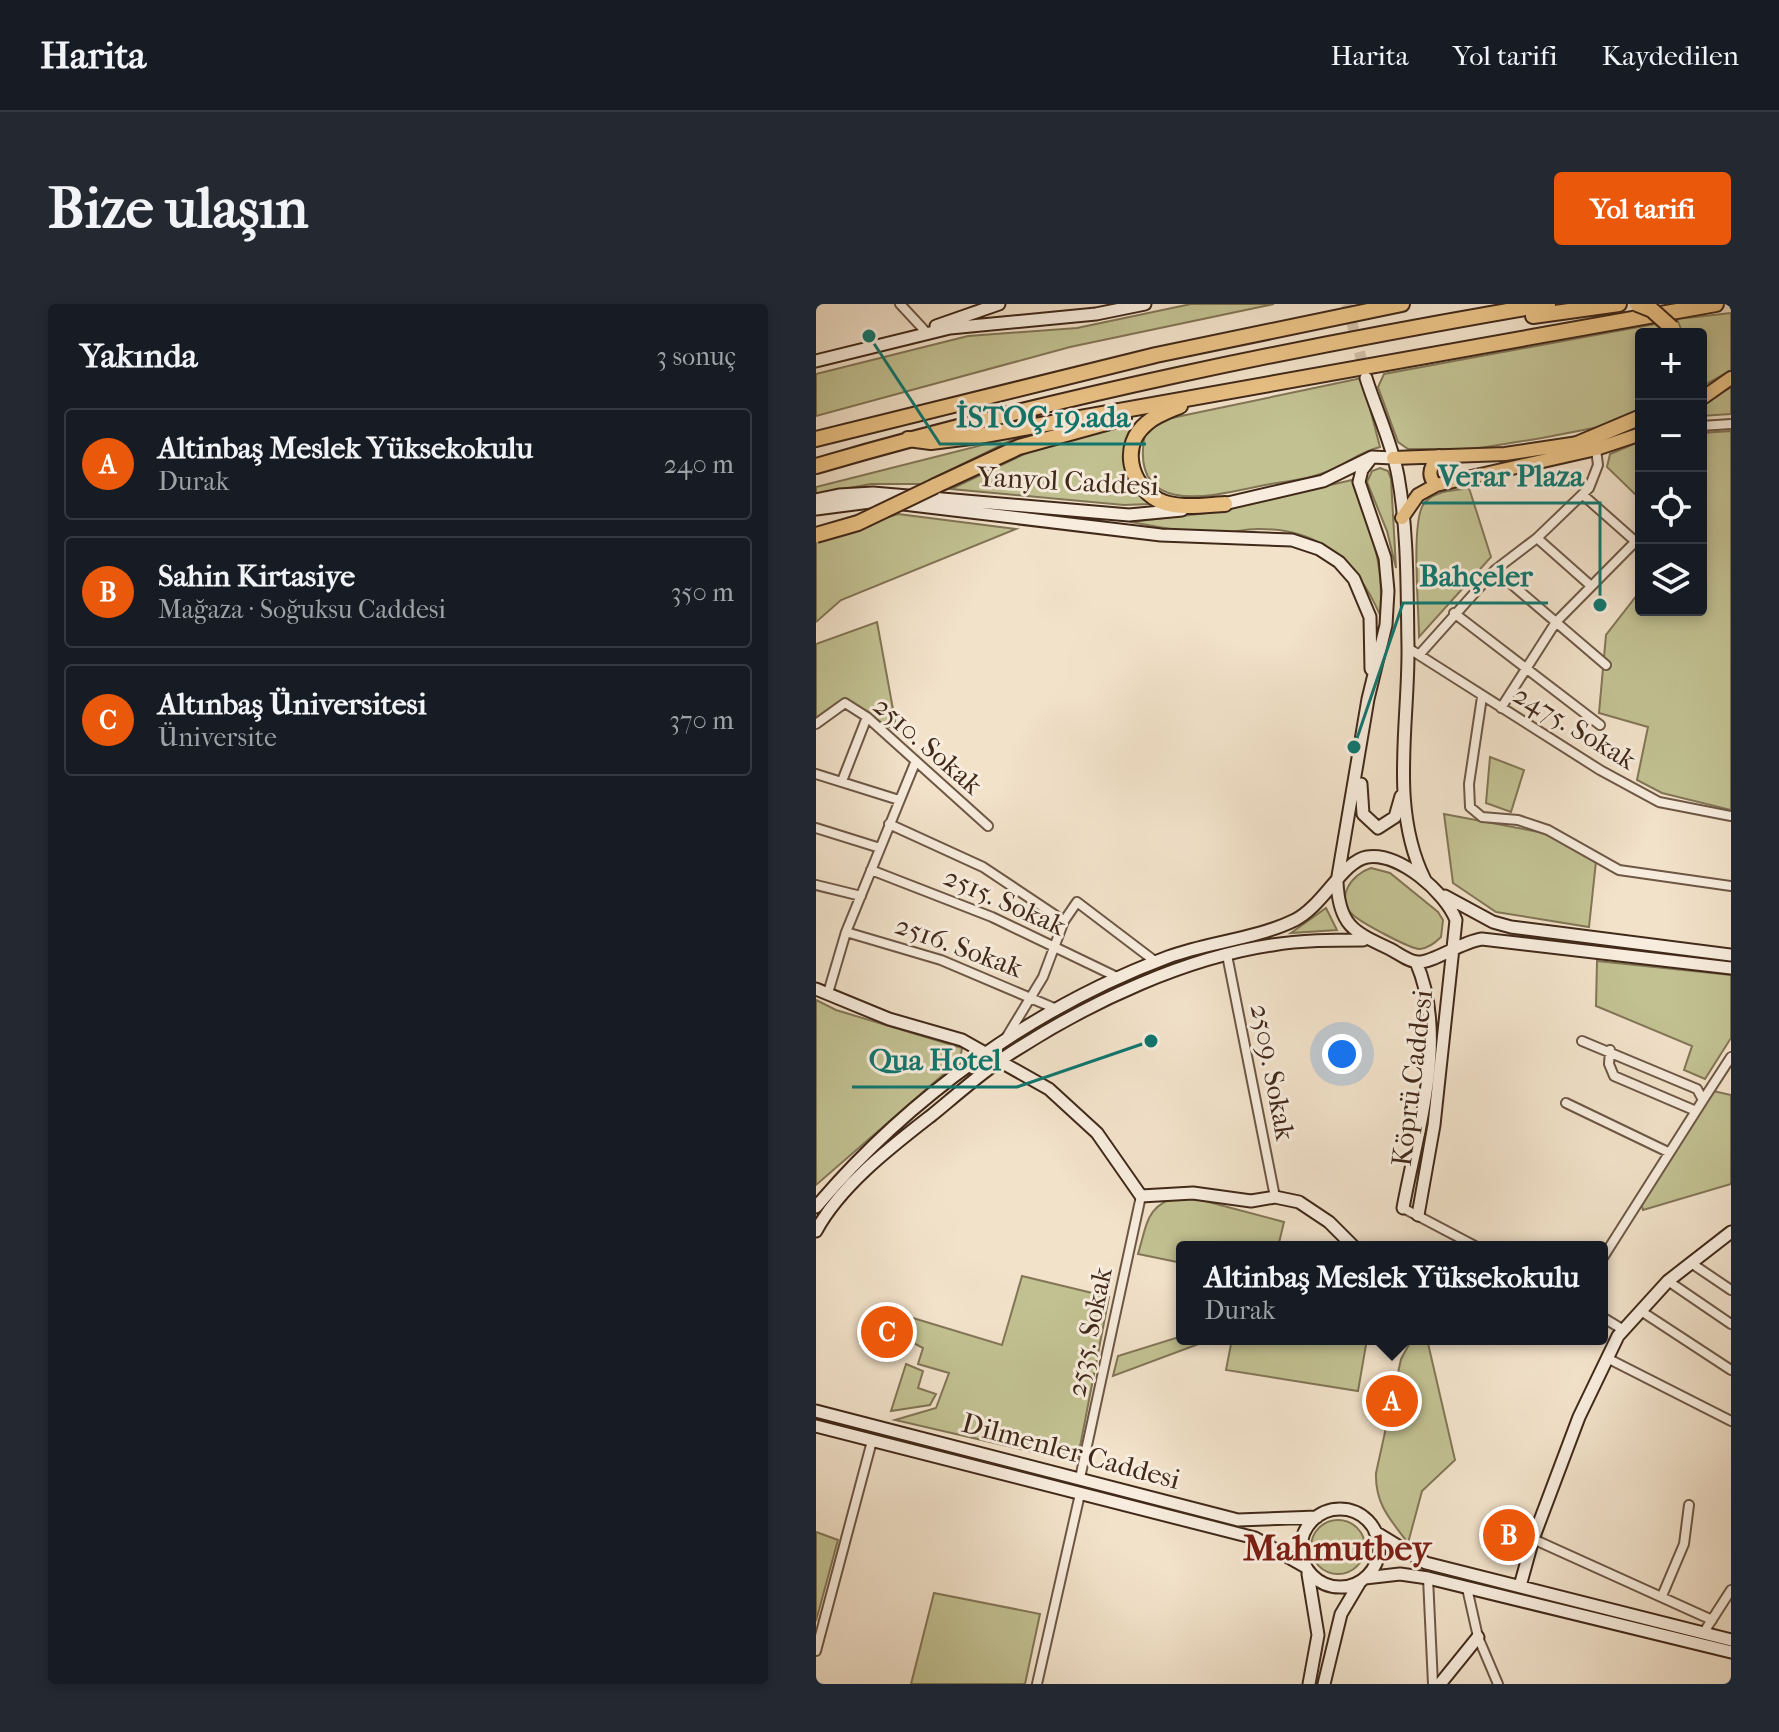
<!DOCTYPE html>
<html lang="tr">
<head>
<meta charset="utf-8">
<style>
	:root { --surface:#171b24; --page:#242831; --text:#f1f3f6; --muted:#9ea1a6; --line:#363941; --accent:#ea580c }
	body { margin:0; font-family:"IM FELL French Canon",serif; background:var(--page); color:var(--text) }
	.controls { position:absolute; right:24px; top:24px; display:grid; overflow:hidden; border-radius:8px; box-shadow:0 4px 12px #0003 }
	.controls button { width:72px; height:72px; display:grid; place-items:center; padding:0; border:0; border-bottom:2px solid var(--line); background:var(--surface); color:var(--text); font:40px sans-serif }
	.you { position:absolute; left:526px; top:750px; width:28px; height:28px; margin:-20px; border:6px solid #fff; border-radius:50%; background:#1a73e8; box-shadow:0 0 0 12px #1a73e833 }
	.badge { display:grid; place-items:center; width:52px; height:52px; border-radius:50%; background:var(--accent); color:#fff; font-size:26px; font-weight:700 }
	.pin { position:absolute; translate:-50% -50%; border:4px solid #fff; box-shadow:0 2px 8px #0006 }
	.popup { position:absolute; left:360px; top:937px; width:432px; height:104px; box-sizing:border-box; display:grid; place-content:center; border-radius:8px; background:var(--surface); filter:drop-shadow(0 2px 6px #0005); font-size:26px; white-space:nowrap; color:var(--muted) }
	.popup b { font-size:30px; color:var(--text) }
	.popup::after { content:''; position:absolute; left:50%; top:100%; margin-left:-16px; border:16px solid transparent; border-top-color:var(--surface) }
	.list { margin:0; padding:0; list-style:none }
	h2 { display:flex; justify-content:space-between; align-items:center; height:104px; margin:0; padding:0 32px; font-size:34px }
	h2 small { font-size:26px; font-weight:400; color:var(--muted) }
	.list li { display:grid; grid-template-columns:52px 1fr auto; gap:24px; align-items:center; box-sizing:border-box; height:112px; margin:0 16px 16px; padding:0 16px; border:2px solid var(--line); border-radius:8px }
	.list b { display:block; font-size:30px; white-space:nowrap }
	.list p { margin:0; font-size:26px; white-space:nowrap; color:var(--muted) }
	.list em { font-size:26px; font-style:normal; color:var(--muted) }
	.icon { flex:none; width:44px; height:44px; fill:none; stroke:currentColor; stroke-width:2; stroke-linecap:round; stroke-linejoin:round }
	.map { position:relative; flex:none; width:915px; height:1380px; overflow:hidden; border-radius:8px }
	header { display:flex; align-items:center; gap:48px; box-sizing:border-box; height:112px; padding:0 40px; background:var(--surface); border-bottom:2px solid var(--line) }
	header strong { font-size:38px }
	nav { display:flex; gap:44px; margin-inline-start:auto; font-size:28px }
	.intro { display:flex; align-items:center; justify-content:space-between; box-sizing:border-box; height:192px; padding:0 48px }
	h1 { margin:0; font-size:56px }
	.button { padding:20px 36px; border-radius:8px; background:var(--accent); color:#fff; font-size:28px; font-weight:700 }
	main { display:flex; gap:48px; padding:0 48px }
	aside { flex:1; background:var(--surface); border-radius:8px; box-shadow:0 4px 12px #0003 }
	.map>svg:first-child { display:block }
	.green { fill:#c2c192; stroke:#827556; stroke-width:2 }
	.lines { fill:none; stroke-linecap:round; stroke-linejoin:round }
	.secondary-tunnel { stroke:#cfbda7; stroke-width:11; stroke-dasharray:11 5.5; stroke-linecap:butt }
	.street-casing { stroke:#6d5745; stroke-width:12 }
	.secondary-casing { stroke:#412919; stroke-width:15 }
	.primary-casing { stroke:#412919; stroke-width:16 }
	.highway-casing { stroke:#412919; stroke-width:18 }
	.street { stroke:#f7ecdd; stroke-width:8 }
	.secondary { stroke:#f7ecdd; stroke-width:11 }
	.primary { stroke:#e9c185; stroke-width:12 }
	.highway { stroke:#e9c185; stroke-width:14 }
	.highway-bridge-casing { stroke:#412919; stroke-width:18; stroke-linecap:butt }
	.highway-bridge { stroke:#e9c185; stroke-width:14 }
	.labels { text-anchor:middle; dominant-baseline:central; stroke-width:6; stroke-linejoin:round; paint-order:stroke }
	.street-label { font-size:28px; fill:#412919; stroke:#f7ecdd }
	.district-label { font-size:36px; font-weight:bold; fill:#7a1f14; stroke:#f7ecdd }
	.leader { fill:none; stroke:#0f766e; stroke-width:3 }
	.callout-dot { fill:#0f766e; stroke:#f7ecdd; stroke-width:3 }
	.callout-label { font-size:30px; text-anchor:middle; font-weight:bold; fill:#0f766e; stroke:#f7ecdd; stroke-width:6; stroke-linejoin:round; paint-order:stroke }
</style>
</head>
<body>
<header>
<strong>Harita</strong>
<nav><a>Harita</a><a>Yol tarifi</a><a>Kaydedilen</a></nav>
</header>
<div class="intro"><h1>Bize ulaşın</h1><a class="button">Yol tarifi</a></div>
<main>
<aside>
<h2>Yakında<small>3 sonuç</small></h2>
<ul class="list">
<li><span class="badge">A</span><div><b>Altinbaş Meslek Yüksekokulu</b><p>Durak</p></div><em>240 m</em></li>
<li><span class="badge">B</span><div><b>Sahin Kirtasiye</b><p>Mağaza · Soğuksu Caddesi</p></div><em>350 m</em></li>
<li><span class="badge">C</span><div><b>Altınbaş Üniversitesi</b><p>Üniversite</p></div><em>370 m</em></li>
</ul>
</aside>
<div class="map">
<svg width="915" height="1380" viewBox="0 0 915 1380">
	<rect width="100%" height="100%" fill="#f2e2ca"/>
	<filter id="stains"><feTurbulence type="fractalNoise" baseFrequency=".0025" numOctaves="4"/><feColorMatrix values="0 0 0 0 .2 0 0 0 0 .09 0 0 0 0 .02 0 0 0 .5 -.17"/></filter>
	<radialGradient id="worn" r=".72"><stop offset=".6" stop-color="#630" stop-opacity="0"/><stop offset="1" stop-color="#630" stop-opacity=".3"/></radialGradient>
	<path class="green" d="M375 0H458L254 43 0 112V70L152 32 261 24Z
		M915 9V66L885 83V30H867L861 15Z
		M839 20 851 30H825V105L793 121 726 134 658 145H592L582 138 562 83 568 70Z
		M546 74 564 143C544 148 533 158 515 166 496 175 470 177 449 181 397 192 312 215 329 129L346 116Z
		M915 83V110L885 112V99Z
		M318 120C299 152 313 174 334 200L308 201 135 185 221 144Z
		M915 127V506L846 489 821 476 832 423 783 409 790 331 825 286V306H885V129Z
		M206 131 106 180H55L0 190V183Z
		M825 137V196L791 163 794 150Z
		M564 164 572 167 575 175 580 264 571 227 551 178 556 167Z
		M536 176C554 225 569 258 564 311 541 258 504 224 442 225 426 225 410 230 393 230 367 229 340 222 314 218L391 209Z
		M653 184 675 253 603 333C603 307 595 221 607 201 617 186 638 187 653 184Z
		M82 210 200 225 25 296 0 318V236Z
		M61 318 81 427 36 402 21 399 0 415V340Z
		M674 453 708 466 695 508 670 499Z
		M628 510 728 529 780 557 773 623 680 608 637 579Z
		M555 564 574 569 622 608 627 616 625 633C619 639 613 644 604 645 594 645 546 619 537 611 518 594 536 570 555 564Z
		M510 604 521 626 475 629Z
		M781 657 915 671V734L889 775 868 766 876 742 780 702Z
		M0 696 20 706 146 744 144 756 0 881Z
		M897 787 915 791V880L827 906 825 899Z
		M366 891 468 918 462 943H366V959L322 950C332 917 330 901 366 891Z
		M206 972 293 993 261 1158 79 1116 120 1104 133 1069 102 1060 107 1044 90 1035 97 1014 186 1041Z
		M366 1032V1035H396L297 1072 302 1052Z
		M416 1035H551L542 1087 410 1066Z
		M596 1035H611L639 1156 606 1187 592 1239C574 1215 559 1200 560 1169L585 1055Z
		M90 1060 107 1067 102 1084 120 1090 114 1101 75 1107Z
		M495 1243a27 27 0 1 1 54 0a27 27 0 1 1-54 0Z
		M0 1228 22 1236 0 1317Z
		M118 1289 224 1310 209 1380H95Z"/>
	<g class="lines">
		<path class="secondary-tunnel" d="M531 0 549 69"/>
		<g class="street-casing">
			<path id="street" d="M84 0 111 29
				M885 122 915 120
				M767 191 819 237
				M721 234 774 281
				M679 266 790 361
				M638 309 784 421
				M592 344 784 466 843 498 915 512
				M603 351 679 266 721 234 773 184 782 161 780 145
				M666 393 653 480 654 503 666 513 702 516 732 526 803 566 915 582
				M685 404 740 318 825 232
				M0 420 29 399 51 413 172 522
				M0 470 83 496
				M26 477 51 413
				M73 520 167 563 248 617 227 673 190 734
				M0 524 64 544
				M55 566 176 613 303 674
				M0 581 45 592
				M248 617 261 598 340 658
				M30 628 125 656 238 704
				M411 651 459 893
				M12 689 30 628 99 459
				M766 737 881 785 887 796 786 955
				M794 746 793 760 798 772 880 807
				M887 796 915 753
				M750 799 852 848
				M587 904 661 943
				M875 959 915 986
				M852 977 915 1020
				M825 1007 915 1066
				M786 1013 806 1025
				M791 1054 915 1117
				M264 1174 325 892
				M717 1235 896 1316
				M612 1274 617 1380
				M651 1284 662 1333 682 1380
				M846 1292 868 1240 873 1201
				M888 1328 915 1286
				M0 1347 56 1137
				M221 1380 264 1190"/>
		</g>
		<g class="secondary-casing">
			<path id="secondary" d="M120 22 183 0
				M0 57 134 24 280 10 329 0
				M550 74C560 106 576 139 582 172 592 227 591 287 592 343 593 420 573 504 609 576
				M556 153 546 166 543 178 569 254 572 287 570 321 552 395 521 578C523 622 538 628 574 645 582 649 593 658 602 658 617 659 644 638 666 635L915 664
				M0 196 23 191 57 189 313 211 366 206
				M403 201 507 177 556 153 577 154
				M0 205 62 197 345 231 476 236 503 245 523 258 538 275 554 313 555 365
				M545 480 547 510 562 524 579 513 585 492
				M629 592 677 618 695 623 915 651
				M0 685 73 715 146 736 233 785 281 829 325 892 377 889 435 897 459 893 483 898 513 918 538 943
				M0 903C92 794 218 703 352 653 393 638 440 635 479 616 507 602 527 557 551 553 583 548 629 588 640 616L618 821 602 911
				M587 904C601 827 633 733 600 658
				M0 927C25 881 75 843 116 811 144 788 172 763 203 744 277 697 369 654 456 641 486 636 517 636 547 636
				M0 1107 422 1216 501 1213
				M0 1122 439 1234 488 1262
				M485 1244a39 39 0 1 1 78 0a39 39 0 1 1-78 0Z
				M559 1228 610 1259 915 1336
				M492 1270 502 1331 493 1380
				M549 1274 584 1270 612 1274 915 1348
				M704 1282 717 1235 763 1113 802 1032 852 977 915 928
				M508 1380 525 1310 544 1278
				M624 1380 662 1333"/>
		</g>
		<g class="primary-casing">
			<path id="primary" d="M885 95 915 74
				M577 154 689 150 769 138
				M620 181C610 171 615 161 623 152
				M586 214 602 191 620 181 780 145 825 130"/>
		</g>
		<g class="highway-casing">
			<path id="highway" d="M717 12 803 0
				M364 102C352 107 340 111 331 119 304 141 313 180 342 196 361 206 389 201 409 200
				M0 135 340 51 586 0
				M92 135 115 138 163 132 900 0
				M761 140 825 113
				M0 162C240 92 486 42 732 0
				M119 182 203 143 308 114"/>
		</g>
		<use href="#street" class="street"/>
		<use href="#secondary" class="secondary"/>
		<use href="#primary" class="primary"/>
		<use href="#highway" class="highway"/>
		<g class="highway-bridge-casing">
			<path id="highway-bridge" d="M821 0 836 6 856 24
				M0 231 42 219 119 182"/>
		</g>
		<use href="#highway-bridge" class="highway-bridge"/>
	</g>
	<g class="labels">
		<g class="street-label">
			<text transform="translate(252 177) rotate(3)">Yanyol Caddesi</text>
			<text transform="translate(759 423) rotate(31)">2475. Sokak</text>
			<text transform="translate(112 441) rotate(41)">2510. Sokak</text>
			<text transform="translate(189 597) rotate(24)">2515. Sokak</text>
			<text transform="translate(143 642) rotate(20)">2516. Sokak</text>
			<text transform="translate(457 768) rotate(79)">2509. Sokak</text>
			<text transform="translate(596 774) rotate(-83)">Köprü Caddesi</text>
			<text transform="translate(273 1028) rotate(-78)">2535. Sokak</text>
			<text transform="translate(255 1147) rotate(15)">Dilmenler Caddesi</text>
		</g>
		<g class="district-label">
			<text x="521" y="1244">Mahmutbey</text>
		</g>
	</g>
	<path class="leader" d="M53 32L124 140H330M784 301L784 199H606M538 443L587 299H732M335 737L201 783H36"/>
	<g class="callout-dot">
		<circle cx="53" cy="32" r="8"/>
		<circle cx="784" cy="301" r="8"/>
		<circle cx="538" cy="443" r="8"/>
		<circle cx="335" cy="737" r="8"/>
	</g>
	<g class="callout-label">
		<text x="227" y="123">İSTOÇ 19.ada</text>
		<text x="695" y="182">Verar Plaza</text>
		<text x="660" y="282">Bahçeler</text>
		<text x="119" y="766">Qua Hotel</text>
	</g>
	<rect width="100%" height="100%" filter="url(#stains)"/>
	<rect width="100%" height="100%" fill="url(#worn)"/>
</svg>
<div class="controls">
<button>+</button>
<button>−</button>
<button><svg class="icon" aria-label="locate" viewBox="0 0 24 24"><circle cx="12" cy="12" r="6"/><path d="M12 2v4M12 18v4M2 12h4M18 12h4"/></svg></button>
<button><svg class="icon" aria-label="layers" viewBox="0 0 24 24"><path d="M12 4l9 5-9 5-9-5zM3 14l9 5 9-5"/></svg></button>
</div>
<div class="you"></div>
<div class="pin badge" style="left:576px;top:1097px">A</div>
<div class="popup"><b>Altinbaş Meslek Yüksekokulu</b>Durak</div>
<div class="pin badge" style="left:693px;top:1231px">B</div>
<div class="pin badge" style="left:71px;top:1028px">C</div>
</div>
</main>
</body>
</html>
